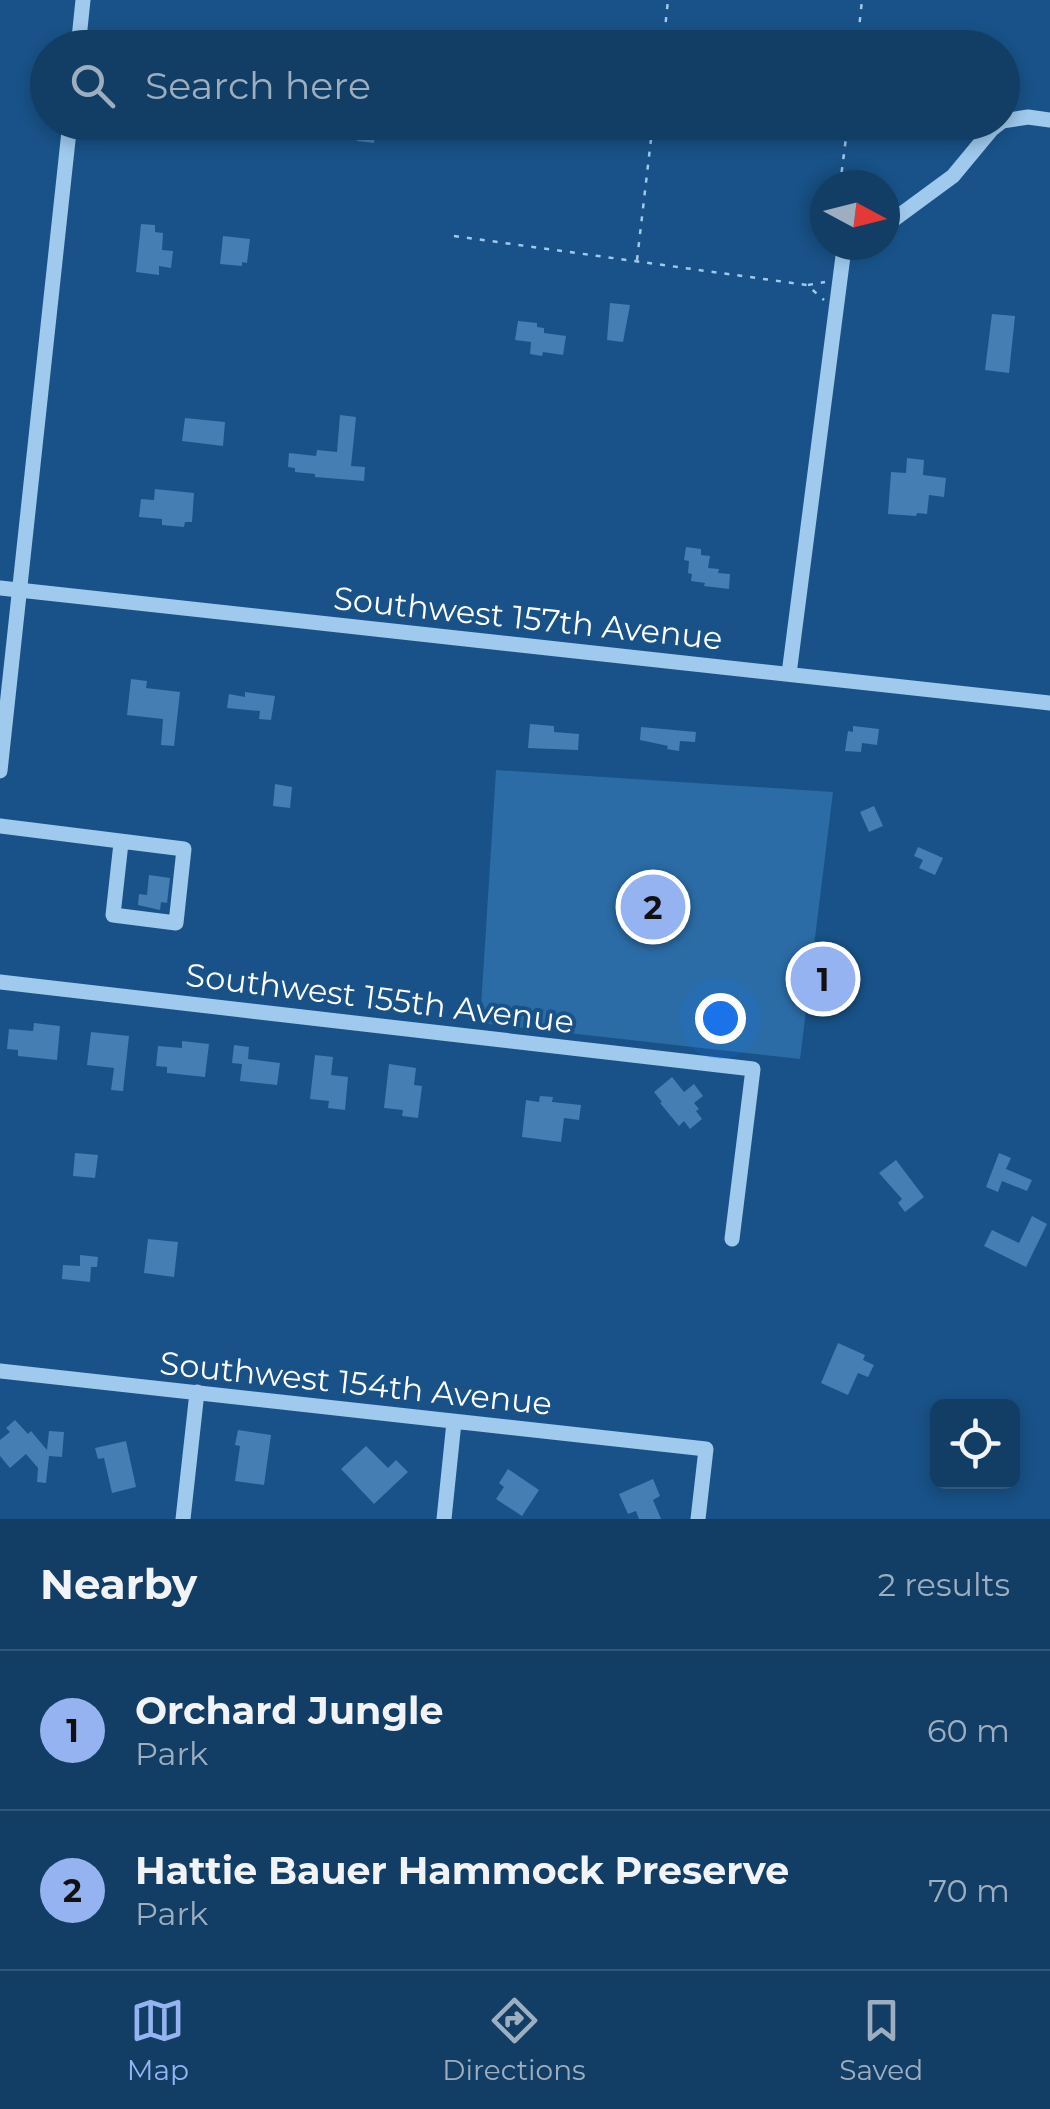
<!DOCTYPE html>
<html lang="en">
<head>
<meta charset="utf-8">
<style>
	:root { --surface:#123e66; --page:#1b456c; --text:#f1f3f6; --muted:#9caebf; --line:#31577a; --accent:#95b2f1 }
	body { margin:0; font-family:Montserrat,sans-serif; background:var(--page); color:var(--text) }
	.controls { position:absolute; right:30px; bottom:30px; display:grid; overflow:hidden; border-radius:15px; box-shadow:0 5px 15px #0003 }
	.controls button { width:90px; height:90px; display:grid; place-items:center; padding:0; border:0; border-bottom:2px solid var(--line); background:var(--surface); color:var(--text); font:50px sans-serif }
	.compass { position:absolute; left:810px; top:170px; width:90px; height:90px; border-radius:50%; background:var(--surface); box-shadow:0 5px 15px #0003; rotate:97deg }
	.you { position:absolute; left:720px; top:1018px; width:35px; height:35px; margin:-25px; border:8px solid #fff; border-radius:50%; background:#1a73e8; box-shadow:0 0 0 15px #1a73e833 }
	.badge { display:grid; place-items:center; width:65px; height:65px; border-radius:50%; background:var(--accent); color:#111; font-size:32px; font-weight:700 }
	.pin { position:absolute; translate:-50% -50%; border:5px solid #fff; box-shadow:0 2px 10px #0006 }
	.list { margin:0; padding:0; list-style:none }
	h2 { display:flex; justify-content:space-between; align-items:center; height:130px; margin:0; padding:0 40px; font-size:42px }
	h2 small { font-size:32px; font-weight:400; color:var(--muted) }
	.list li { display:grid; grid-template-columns:65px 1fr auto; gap:30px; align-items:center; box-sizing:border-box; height:160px; padding:0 40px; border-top:2px solid var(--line) }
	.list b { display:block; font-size:38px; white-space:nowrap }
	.list p { margin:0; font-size:32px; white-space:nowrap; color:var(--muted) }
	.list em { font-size:32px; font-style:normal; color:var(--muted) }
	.icon { flex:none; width:55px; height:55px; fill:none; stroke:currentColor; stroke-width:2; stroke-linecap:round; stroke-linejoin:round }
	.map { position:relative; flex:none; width:1050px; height:1519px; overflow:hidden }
	.search { position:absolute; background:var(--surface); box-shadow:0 5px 15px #0003; left:30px; right:30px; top:30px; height:110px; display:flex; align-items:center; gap:25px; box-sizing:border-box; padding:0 35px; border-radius:55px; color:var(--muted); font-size:38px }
	.sheet { height:450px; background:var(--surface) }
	nav { display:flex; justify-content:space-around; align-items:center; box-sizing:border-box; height:140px; border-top:2px solid var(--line); background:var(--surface); font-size:28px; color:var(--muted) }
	nav a { display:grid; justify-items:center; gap:5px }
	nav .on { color:var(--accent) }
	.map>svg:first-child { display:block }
	.green { fill:#2b6ca6 }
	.building { fill:#447eb2 }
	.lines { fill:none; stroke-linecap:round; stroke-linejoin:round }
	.path { stroke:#9fc9ed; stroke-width:2.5; stroke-dasharray:5 8; stroke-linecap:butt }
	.minor { stroke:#9fc9ed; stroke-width:15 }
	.labels { text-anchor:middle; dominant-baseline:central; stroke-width:8; stroke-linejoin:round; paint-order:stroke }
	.street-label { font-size:32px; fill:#fff; stroke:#185288 }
</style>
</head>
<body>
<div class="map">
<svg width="1050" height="1519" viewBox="0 0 1050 1519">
	<rect width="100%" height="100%" fill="#185288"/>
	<path class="green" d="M496 770 833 792 800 1059 480 1023Z"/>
	<path class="building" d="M343 122H376L374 143 357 141V136L342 135Z
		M141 224 155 225V232L163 233 162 250 173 251 171 268 159 266V275L136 272Z
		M223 236 250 239 247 263 242 262V266L220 264Z
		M610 303 630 305 623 342 607 340Z
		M992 314 1015 316 1009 373 985 370Z
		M518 321 537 323V327L544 328V333L566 336 563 355 543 352 542 356 530 354 531 342 515 340Z
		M340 415 356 417 351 466 365 467 364 481 315 477V474L295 472V468L288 467 289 453 316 456 317 450 337 452Z
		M185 418 225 422 223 446 182 441Z
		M907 458 924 460 923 475 946 478 944 497 929 495 927 514 917 513 916 516 888 514 891 472 906 473Z
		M155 489 194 493 192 522H185L184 527 162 525V519L139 517 141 499 154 500Z
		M686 547 701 549V555L710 556 708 568 719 569 718 573 730 574 729 589 704 586 705 583 691 581 692 574 688 573 689 561 684 560Z
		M131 679 147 681 146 688 180 692 174 746 161 745 163 719 127 715Z
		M245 692 275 696 271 720 259 719 260 711 227 708 229 694 245 697Z
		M530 724 554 726V732L579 734 578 750 528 748Z
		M853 726 879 729 877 745 862 743 861 752 845 751 848 731 853 732Z
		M641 727 696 732 695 742 680 741 679 751 667 749 668 746 640 740Z
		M275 784 292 787 290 808 273 806Z
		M874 806 883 826 869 832 860 812Z
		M918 847 943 858 935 875 919 868 923 860 914 856Z
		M149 875 170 878 167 903 161 902 160 910 138 905 139 894 147 895Z
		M34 1023 60 1026 57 1060 18 1056V1050L7 1049 9 1029 33 1031Z
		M91 1032 129 1036 123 1091 111 1090 114 1068 87 1065Z
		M182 1041 209 1044 205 1077 167 1073V1067L156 1066 158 1046 182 1048Z
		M234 1045 249 1047 248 1059 280 1063 277 1085 240 1081 242 1064 232 1063Z
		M315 1055 333 1057 331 1075 348 1077 345 1110 328 1108 329 1101 310 1099Z
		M389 1064 416 1068 414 1085 422 1086 418 1118 402 1116 403 1110 384 1108Z
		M672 1077 684 1092 694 1084 703 1096 694 1103 699 1109 696 1111 702 1119 690 1129 684 1121 679 1126 660 1103 662 1102 654 1092Z
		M540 1096 553 1097 552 1102 581 1105 579 1120 564 1118 561 1142 522 1137 526 1100 539 1102Z
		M75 1153 98 1155 95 1178 73 1176Z
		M999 1153 1011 1158 1006 1169 1032 1180 1027 1191 1002 1181 998 1192 986 1187Z
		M896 1160 924 1197 905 1212 898 1203 902 1199 879 1173Z
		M1032 1216 1047 1224 1026 1267 984 1246 992 1230 1019 1243Z
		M148 1239 178 1242 174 1277 144 1273Z
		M80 1255 98 1257 97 1267H91L90 1282 62 1279 63 1265 80 1266Z
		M838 1343 865 1355 863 1360 874 1365 868 1377 858 1373 848 1395 821 1383Z
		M15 1420 28 1434 31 1431 47 1450 49 1431 64 1432 62 1457 49 1456 46 1483 37 1482 38 1468 26 1454 10 1468 0 1456V1440L10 1432 6 1428Z
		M238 1430 271 1435 264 1485 235 1481 240 1446 235 1445Z
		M126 1441 136 1487 112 1493 104 1458 98 1459 95 1448Z
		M366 1446 388 1468 396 1460 408 1472 374 1504 341 1469Z
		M508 1469 539 1490 522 1516 496 1499 504 1487 499 1483Z
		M653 1479 660 1496 653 1500 661 1519H639L636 1511 628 1514 619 1494Z"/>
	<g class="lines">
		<path class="path" d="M663 48 668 0
			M857 48 862 0
			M840 185 848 122
			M454 236 807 285 824 300
			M637 260 653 122
			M808 285 825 282"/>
		<path class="minor" d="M78 48 83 0
			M1002 121 1028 117 1050 120
			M885 226 953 176 992 129 1001 122
			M0 588 1050 703
			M789 674 843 256 852 245
			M0 771 70 122
			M0 826 184 849 176 923 113 915 121 843
			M0 982 753 1069 732 1239
			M0 1371 706 1449 698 1519
			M183 1519 197 1392
			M444 1519 454 1422"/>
	</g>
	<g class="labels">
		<g class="street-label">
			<text transform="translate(528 618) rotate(6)">Southwest 157th Avenue</text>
			<text transform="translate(380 998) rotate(7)">Southwest 155th Avenue</text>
			<text transform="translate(356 1383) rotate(6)">Southwest 154th Avenue</text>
		</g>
	</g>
</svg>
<div class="controls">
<button><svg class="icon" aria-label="locate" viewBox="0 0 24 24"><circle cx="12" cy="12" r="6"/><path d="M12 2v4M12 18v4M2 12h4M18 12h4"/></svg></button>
</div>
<svg class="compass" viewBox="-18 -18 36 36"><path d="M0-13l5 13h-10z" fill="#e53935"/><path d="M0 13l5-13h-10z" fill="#9caebf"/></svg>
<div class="you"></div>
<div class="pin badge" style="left:823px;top:979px">1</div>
<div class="pin badge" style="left:653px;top:907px">2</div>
<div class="search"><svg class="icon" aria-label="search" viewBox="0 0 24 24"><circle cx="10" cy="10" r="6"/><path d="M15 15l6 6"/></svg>Search here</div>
</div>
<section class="sheet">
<h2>Nearby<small>2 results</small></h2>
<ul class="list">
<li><span class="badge">1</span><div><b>Orchard Jungle</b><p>Park</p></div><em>60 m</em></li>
<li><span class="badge">2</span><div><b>Hattie Bauer Hammock Preserve</b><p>Park</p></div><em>70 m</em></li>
</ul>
</section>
<nav>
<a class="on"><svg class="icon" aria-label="map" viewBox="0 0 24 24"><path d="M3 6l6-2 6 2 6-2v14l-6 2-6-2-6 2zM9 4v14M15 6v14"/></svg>Map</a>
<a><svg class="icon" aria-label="directions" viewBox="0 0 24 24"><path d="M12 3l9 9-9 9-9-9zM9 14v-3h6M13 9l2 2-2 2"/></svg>Directions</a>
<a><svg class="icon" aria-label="saved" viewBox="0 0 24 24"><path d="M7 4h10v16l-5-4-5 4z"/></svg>Saved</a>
</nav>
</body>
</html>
